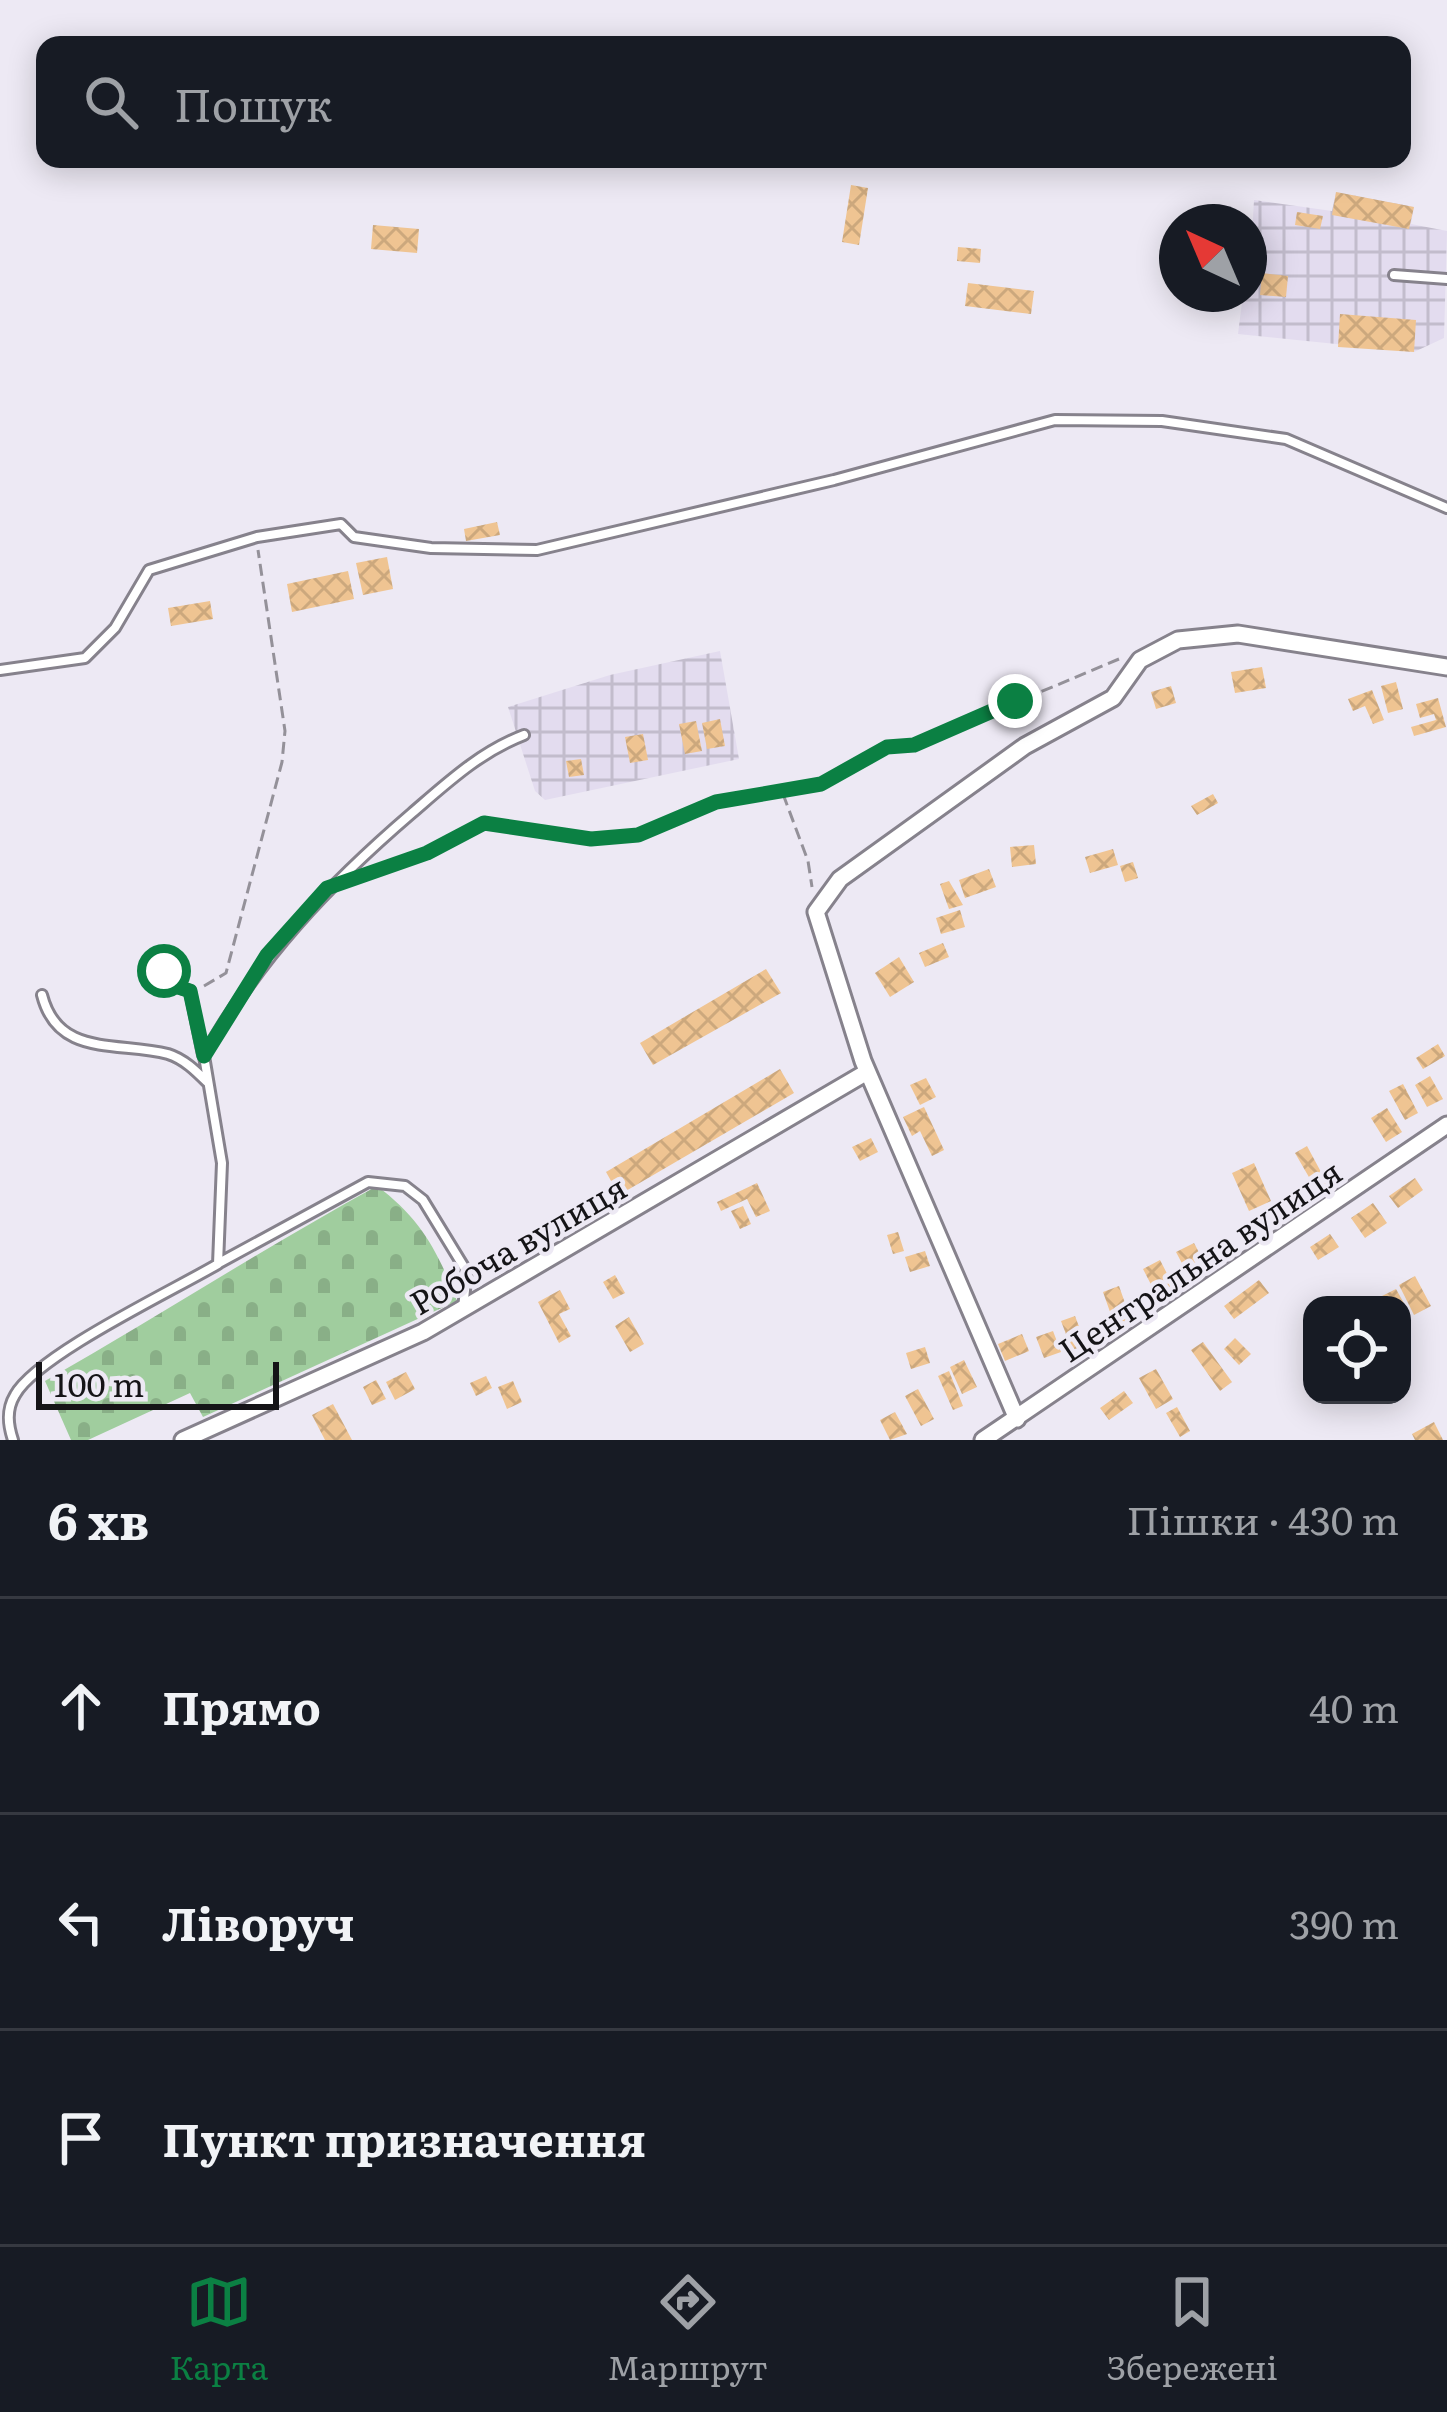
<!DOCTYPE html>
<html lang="uk">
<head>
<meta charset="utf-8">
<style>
	:root { --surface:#171b24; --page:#20242c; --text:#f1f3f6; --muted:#9ea1a6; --line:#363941; --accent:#0b8043 }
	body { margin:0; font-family:Literata,serif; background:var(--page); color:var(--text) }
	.controls { position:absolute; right:36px; bottom:36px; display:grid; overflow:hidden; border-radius:24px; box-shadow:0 6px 30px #0003 }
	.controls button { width:108px; height:108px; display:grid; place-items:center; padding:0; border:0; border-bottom:3px solid var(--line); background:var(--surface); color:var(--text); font:60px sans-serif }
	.compass { position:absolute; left:1159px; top:204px; width:108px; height:108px; border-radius:50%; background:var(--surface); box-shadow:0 6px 30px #0003; rotate:316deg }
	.scale { position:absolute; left:36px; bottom:30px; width:243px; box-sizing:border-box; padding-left:12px; border:6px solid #151417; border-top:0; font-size:33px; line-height:42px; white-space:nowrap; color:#151417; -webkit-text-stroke:9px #ede9f4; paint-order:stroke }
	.stop { position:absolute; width:36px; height:36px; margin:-27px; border:9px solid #0b8043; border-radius:50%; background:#fff }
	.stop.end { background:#0b8043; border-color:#fff; box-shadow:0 3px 12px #0008 }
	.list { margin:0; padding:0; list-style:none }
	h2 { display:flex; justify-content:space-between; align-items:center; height:156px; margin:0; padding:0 48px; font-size:51px }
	h2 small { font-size:39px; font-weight:400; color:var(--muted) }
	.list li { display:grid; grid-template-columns:78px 1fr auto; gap:36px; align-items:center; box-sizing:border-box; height:216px; padding:0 48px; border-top:3px solid var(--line) }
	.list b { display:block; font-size:45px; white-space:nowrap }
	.list em { font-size:39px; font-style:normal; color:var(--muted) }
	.icon { flex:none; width:66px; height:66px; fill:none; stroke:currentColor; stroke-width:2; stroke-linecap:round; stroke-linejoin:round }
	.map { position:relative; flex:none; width:1447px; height:1440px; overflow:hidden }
	.search { position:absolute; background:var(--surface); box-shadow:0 6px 30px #0003; left:36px; right:36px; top:36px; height:132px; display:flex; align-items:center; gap:30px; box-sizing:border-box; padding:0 42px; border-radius:24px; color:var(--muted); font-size:45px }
	.sheet { height:804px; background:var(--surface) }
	nav { display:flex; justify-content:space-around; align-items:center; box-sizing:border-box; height:168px; border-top:3px solid var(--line); background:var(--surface); font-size:33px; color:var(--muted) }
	nav a { display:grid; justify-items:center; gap:6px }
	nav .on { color:var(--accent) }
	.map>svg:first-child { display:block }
	.industrial { fill:url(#industrial-grid) }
	.cemetery { fill:url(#cemetery-stones) }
	.building { fill:url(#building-cross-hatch) }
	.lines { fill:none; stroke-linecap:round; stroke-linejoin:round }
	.service-casing { stroke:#86828c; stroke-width:14 }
	.minor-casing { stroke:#86828c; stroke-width:21 }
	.path { stroke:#949199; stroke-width:3; stroke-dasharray:12 6; stroke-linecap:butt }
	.service { stroke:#fff; stroke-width:8 }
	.minor { stroke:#fff; stroke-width:15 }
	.route { stroke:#0b8043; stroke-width:15 }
	.labels { text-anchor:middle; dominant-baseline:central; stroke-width:9; stroke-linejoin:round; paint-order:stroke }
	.street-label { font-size:33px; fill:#151417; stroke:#ede9f4 }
</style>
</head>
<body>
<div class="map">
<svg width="1447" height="1440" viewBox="0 0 1447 1440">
	<defs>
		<pattern id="industrial-grid" width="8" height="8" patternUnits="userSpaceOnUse" patternTransform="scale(3)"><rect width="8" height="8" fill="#e3dcef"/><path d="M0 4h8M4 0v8" fill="none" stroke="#c2bccc"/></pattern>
		<pattern id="cemetery-stones" width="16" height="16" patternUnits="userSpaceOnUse" patternTransform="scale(3)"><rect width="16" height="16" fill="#a0cd9e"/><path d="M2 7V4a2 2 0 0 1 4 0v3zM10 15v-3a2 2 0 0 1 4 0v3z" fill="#89af87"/></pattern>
		<pattern id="building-cross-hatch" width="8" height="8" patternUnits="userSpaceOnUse" patternTransform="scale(3)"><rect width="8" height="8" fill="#efc492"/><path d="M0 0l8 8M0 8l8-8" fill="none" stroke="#cca87d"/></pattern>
	</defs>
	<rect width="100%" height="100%" fill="#ede9f4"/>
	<path class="industrial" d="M1336 192 1414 207 1411 224 1447 231 1444 338 1414 352 1238 334 1243 294H1249L1254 200 1332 211Z
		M720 651 739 759 545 800 535 791 508 707 610 675Z"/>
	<path class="cemetery" d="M377 1186C420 1218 438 1251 457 1301L203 1417 190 1393 88 1440H71L45 1381C157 1317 264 1248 377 1186Z"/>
	<path class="building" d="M851 185 868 188 859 245 842 242Z
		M1336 192 1414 207 1409 229 1332 215Z
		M1297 212 1323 216 1320 229 1295 225Z
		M373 225 419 229 417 253 371 249Z
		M958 247 981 249 980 263 957 261Z
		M1262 273 1288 276 1286 297 1260 295Z
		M968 283 1034 291 1031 314 965 306Z
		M1340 314 1416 320 1414 352 1338 347Z
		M497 522 500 535 466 541 464 529Z
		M387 557 393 589 363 595 356 563Z
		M348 571 354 599 292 612 287 584Z
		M210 601 213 619 171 626 168 608Z
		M1262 667 1266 688 1235 693 1231 672Z
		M1396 682 1403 709 1388 713 1381 686Z
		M1171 686 1176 703 1156 709 1151 692Z
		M1372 690 1384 720 1373 724 1365 706 1353 711 1348 699Z
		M1438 698 1446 727 1414 736 1411 727 1436 720 1434 714 1420 718 1416 704Z
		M720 719 725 746 707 749 702 723Z
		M696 721 702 751 685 754 679 724Z
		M643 734 648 760 630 763 625 737Z
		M581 759 584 775 569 777 566 761Z
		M1213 794 1218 803 1197 815 1191 806Z
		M1034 845 1036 864 1012 867 1010 847Z
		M1113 849 1118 865 1090 873 1085 857Z
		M1133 862 1138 878 1125 882 1120 866Z
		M989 869 996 887 965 898 959 880Z
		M949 881 963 905 949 909 940 884Z
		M960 910 965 927 941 934 936 918Z
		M943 943 949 957 925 967 919 953Z
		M899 957 914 982 890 997 875 973Z
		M766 969 781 993 653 1065 640 1043Z
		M1438 1044 1445 1056 1423 1069 1416 1058Z
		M780 1069 794 1093 619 1195 606 1172Z
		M1430 1076 1443 1099 1427 1107 1415 1085Z
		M926 1078 936 1097 920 1105 910 1085Z
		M1403 1084 1418 1113 1405 1120 1389 1091Z
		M924 1107 944 1150 932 1156 920 1131 912 1136 903 1117Z
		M1387 1108 1402 1132 1386 1142 1371 1118Z
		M871 1138 878 1152 860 1161 852 1147Z
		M1307 1146 1328 1185 1317 1191 1295 1153Z
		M1254 1163 1271 1201 1249 1211 1232 1173Z
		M1415 1178 1423 1190 1398 1208 1389 1196Z
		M757 1183 770 1211 756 1217 747 1199 721 1211 717 1202Z
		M1373 1203 1387 1223 1365 1238 1351 1218Z
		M743 1206 751 1224 740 1229 731 1211Z
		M898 1232 904 1251 893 1254 887 1235Z
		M1330 1234 1339 1247 1318 1260 1310 1247Z
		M1194 1243 1204 1262 1186 1271 1176 1252Z
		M925 1251 930 1266 910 1272 905 1257Z
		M1160 1260 1176 1291 1159 1300 1143 1269Z
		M615 1275 625 1293 613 1299 603 1282Z
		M1415 1276 1431 1306 1414 1315 1399 1285Z
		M1259 1280 1269 1293 1234 1319 1224 1306Z
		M1119 1286 1131 1320 1115 1326 1103 1292Z
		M1396 1289 1410 1314 1402 1318V1305H1385L1380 1297Z
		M560 1290 570 1309 559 1314 571 1336 559 1343 538 1302Z
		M1075 1316 1086 1345 1072 1350 1061 1321Z
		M629 1317 644 1344 630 1352 615 1326Z
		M1053 1331 1061 1352 1044 1358 1036 1337Z
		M1022 1334 1029 1351 1005 1361 998 1344Z
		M1235 1338 1251 1354 1239 1365 1224 1349Z
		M1203 1342 1232 1382 1220 1391 1191 1350Z
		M925 1347 930 1363 911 1369 906 1353Z
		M964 1360 977 1387 962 1394 950 1367Z
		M1156 1369 1173 1399 1156 1409 1139 1378Z
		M949 1371 963 1406 953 1410 938 1376Z
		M406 1372 415 1389 395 1400 386 1382Z
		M486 1376 492 1388 476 1396 470 1383Z
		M376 1380 386 1399 372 1405 363 1387Z
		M513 1381 522 1402 507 1409 498 1387Z
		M918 1389 934 1419 921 1426 905 1396Z
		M1124 1391 1133 1403 1109 1420 1100 1408Z
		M333 1404 352 1440H325L312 1415Z
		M1177 1407 1190 1431 1180 1437 1166 1413Z
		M895 1412 907 1434 890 1440 880 1420Z
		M1434 1422 1443 1440H1415L1412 1434Z"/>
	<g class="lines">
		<g class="service-casing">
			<path id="service" d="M1394 275 1447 279
				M0 670 85 658 115 628 149 570 257 537 341 524 354 537 431 548 537 550 834 480 1055 420 1162 421 1286 439 1447 508
				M164 971 175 986 190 991 203 1055
				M42 995C58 1058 118 1041 168 1054 184 1059 196 1071 207 1082
				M219 1263 368 1182 405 1186 423 1200 467 1272 463 1308
				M13 1440C8 1425 6 1410 15 1395 37 1355 174 1290 218 1264L222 1163 204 1056C258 959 328 885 412 813 448 782 480 752 524 735"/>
		</g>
		<g class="minor-casing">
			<path id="minor" d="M1017 1419 863 1061 816 912 840 879 1025 746 1113 698 1140 660 1178 640 1238 634 1447 667
				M183 1440 423 1332 867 1072
				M983 1440 1447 1125"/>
		</g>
		<path class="path" d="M783 794 808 861 812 887
			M363 876 427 853 485 823 591 839 638 835 716 802 821 784 887 747 914 745 1119 659
			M204 986 226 973 282 762 285 731 258 550"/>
		<use href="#service" class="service"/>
		<use href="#minor" class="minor"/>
	</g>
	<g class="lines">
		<path class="route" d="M164 971 175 986 190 991 204 1056 267 955 327 888 427 853 484 823 591 839 638 835 716 802 821 784 887 747 914 745 1015 701"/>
	</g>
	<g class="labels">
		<g class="street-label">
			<text transform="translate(517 1243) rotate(-30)">Робоча вулиця</text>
			<text transform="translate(1199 1259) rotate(-34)">Центральна вулиця</text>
		</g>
	</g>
</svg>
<div class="controls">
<button><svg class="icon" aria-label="locate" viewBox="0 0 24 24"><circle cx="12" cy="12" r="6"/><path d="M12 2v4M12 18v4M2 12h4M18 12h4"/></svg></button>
</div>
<svg class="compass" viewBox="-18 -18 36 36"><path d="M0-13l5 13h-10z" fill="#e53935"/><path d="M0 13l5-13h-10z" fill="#9ea1a6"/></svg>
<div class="scale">100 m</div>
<div class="stop" style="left:164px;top:971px"></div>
<div class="stop end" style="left:1015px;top:701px"></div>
<div class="search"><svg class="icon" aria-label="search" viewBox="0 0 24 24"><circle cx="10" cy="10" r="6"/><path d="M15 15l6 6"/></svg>Пошук</div>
</div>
<section class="sheet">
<h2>6 хв<small>Пішки · 430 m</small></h2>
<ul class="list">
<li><svg class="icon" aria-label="ahead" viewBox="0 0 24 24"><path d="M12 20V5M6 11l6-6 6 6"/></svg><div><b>Прямо</b></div><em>40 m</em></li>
<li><svg class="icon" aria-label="left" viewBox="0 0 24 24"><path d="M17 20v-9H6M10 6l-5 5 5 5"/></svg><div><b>Ліворуч</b></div><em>390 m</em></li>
<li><svg class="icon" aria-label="arrive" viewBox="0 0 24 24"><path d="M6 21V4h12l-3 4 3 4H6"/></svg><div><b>Пункт призначення</b></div></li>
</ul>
</section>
<nav>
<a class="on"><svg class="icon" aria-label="map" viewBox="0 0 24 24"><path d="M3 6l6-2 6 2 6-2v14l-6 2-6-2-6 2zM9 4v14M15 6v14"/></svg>Карта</a>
<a><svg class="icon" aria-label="directions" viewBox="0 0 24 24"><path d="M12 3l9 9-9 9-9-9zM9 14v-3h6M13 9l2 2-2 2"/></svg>Маршрут</a>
<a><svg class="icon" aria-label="saved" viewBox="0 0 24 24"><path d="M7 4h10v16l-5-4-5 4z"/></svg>Збережені</a>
</nav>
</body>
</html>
